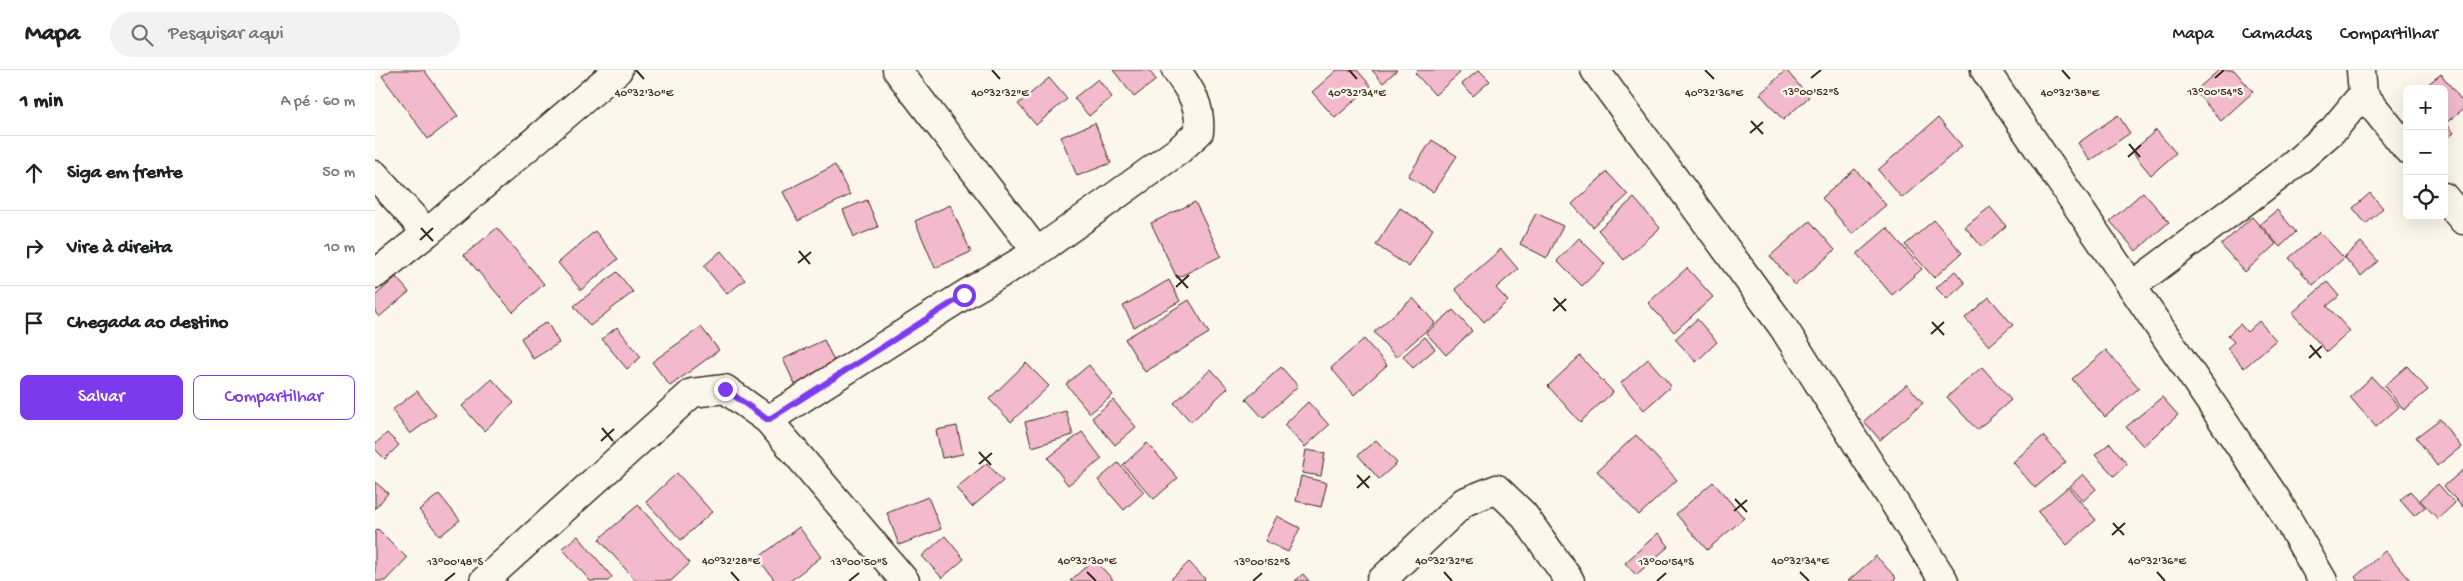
<!DOCTYPE html>
<html lang="pt">
<head>
<meta charset="utf-8">
<style>
	:root { --surface:#fff; --page:#f2f2f2; --text:#202124; --muted:#757577; --line:#e0e0e0; --accent:#7c3aed }
	body { margin:0; font-family:"Gochi Hand",sans-serif; background:var(--page); color:var(--text) }
	.controls { position:absolute; right:15px; top:15px; display:grid; overflow:hidden; border-radius:8px; box-shadow:0 5px 20px #0002 }
	.controls button { width:45px; height:45px; display:grid; place-items:center; padding:0; border:0; border-bottom:1px solid var(--line); background:var(--surface); color:var(--text); font:25px sans-serif }
	.stop { position:absolute; width:15px; height:15px; margin:-11px; border:4px solid #7c3aed; border-radius:50%; background:#fff }
	.stop.end { background:#7c3aed; border-color:#fff; box-shadow:0 1px 5px #0008 }
	.list { margin:0; padding:0; list-style:none }
	h2 { display:flex; justify-content:space-between; align-items:center; height:65px; margin:0; padding:0 20px; font-size:21px }
	h2 small { font-size:16px; font-weight:400; color:var(--muted) }
	.list li { display:grid; grid-template-columns:32px 1fr auto; gap:15px; align-items:center; box-sizing:border-box; height:75px; padding:0 20px; border-top:1px solid var(--line) }
	.list b { display:block; font-size:19px; white-space:nowrap }
	.list em { font-size:16px; font-style:normal; color:var(--muted) }
	.actions { display:flex; gap:10px; padding:15px 20px }
	.actions a { flex:1; padding:11px 0; border:1px solid var(--accent); border-radius:8px; text-align:center; font-size:18px; color:var(--accent) }
	.actions .main { background:var(--accent); color:#fff }
	.icon { flex:none; width:28px; height:28px; fill:none; stroke:currentColor; stroke-width:2; stroke-linecap:round; stroke-linejoin:round }
	.map { position:relative; flex:none; width:2088px; height:511px; overflow:hidden }
	header { display:flex; align-items:center; gap:30px; box-sizing:border-box; height:70px; padding:0 25px; background:var(--surface); border-bottom:1px solid var(--line) }
	header strong { font-size:24px }
	nav { display:flex; gap:28px; margin-inline-start:auto; font-size:18px }
	.search { width:350px; height:45px; background:var(--page); display:flex; align-items:center; gap:12px; box-sizing:border-box; padding:0 18px; border-radius:28px; color:var(--muted); font-size:19px }
	main { display:flex }
	aside { flex:1; background:var(--surface) }
	.map>svg:first-child { display:block }
	.building { fill:#f3bacd; stroke:#3b2a1e }
	.lines { fill:none; stroke-linecap:round; stroke-linejoin:round }
	.minor-casing { stroke:#3b2a1e; stroke-width:31 }
	.minor { stroke:#fbf7ec; stroke-width:28 }
	.route { stroke:#7c3aed; stroke-width:6 }
	.ticks { fill:none; stroke:#3b2a1e; stroke-width:2 }
	.ticks-label { font-size:12px; text-anchor:middle; fill:#3b2a1e; stroke:#fbf7ec; stroke-width:5; stroke-linejoin:round; paint-order:stroke }
</style>
</head>
<body>
<header>
<strong>Mapa</strong>
<div class="search"><svg class="icon" aria-label="search" viewBox="0 0 24 24"><circle cx="10" cy="10" r="6"/><path d="M15 15l6 6"/></svg>Pesquisar aqui</div>
<nav><a>Mapa</a><a>Camadas</a><a>Compartilhar</a></nav>
</header>
<main>
<aside>
<h2>1 min<small>A pé · 60 m</small></h2>
<ul class="list">
<li><svg class="icon" aria-label="ahead" viewBox="0 0 24 24"><path d="M12 20V5M6 11l6-6 6 6"/></svg><div><b>Siga em frente</b></div><em>50 m</em></li>
<li><svg class="icon" aria-label="right" viewBox="0 0 24 24"><path d="M7 20v-9h11M14 6l5 5-5 5"/></svg><div><b>Vire à direita</b></div><em>10 m</em></li>
<li><svg class="icon" aria-label="arrive" viewBox="0 0 24 24"><path d="M6 21V4h12l-3 4 3 4H6"/></svg><div><b>Chegada ao destino</b></div></li>
</ul>
<div class="actions"><a class="main">Salvar</a><a>Compartilhar</a></div>
</aside>
<div class="map">
<svg width="2088" height="511" viewBox="0 0 2088 511">
	<rect width="100%" height="100%" fill="#fbf7ec"/>
	<filter id="ink" filterUnits="userSpaceOnUse"><feTurbulence type="fractalNoise" baseFrequency=".02" numOctaves="2"/><feDisplacementMap in="SourceGraphic" scale="10" xChannelSelector="R" yChannelSelector="G"/><feConvolveMatrix kernelMatrix="1 2 1 2 8 2 1 2 1" color-interpolation-filters="sRGB"/></filter>
	<g filter="url(#ink)">
		<path class="building" d="M16 0H49L83 46 53 69 7 6Z
			M738 0H774L781 10 759 27Z
			M962 0H982L996 16 960 48 937 22Z
			M997 0H1022L1008 13Z
			M1043 0H1082L1085 3 1060 25 1040 3Z
			M1104 0 1115 11 1098 26 1087 14Z
			M1411 0 1434 27 1408 50 1385 24Z
			M1844 0H1859L1878 22 1846 51 1820 21Z
			M2066 4 2088 32V39L2071 53 2079 63 2069 71V19H2047Z
			M674 8 692 29 661 55 643 34Z
			M723 9 737 27 714 46 699 28Z
			M1743 45 1755 63 1715 91 1703 73Z
			M1563 48 1587 76 1527 128 1503 100Z
			M720 53 736 93 702 106 686 67Z
			M1781 60 1801 83 1776 105 1757 82Z
			M1057 70 1082 86 1058 122 1033 106Z
			M460 95 475 125 423 151 408 122Z
			M1480 99 1511 135 1477 164 1447 128Z
			M1232 102 1253 125 1218 157 1197 134Z
			M1768 122 1794 152 1761 181 1735 151Z
			M1995 123 2008 138 1991 154 1978 138Z
			M1259 128 1285 158 1249 190 1223 160Z
			M492 130 503 157 479 167 468 140Z
			M820 132 846 186 802 208 776 153Z
			M575 135 596 182 560 198 540 151Z
			M1615 137 1631 156 1607 177 1590 157Z
			M1025 138 1058 159 1034 197 1001 175Z
			M1902 140 1921 162 1905 177 1885 154Z
			M1161 143 1188 156 1172 188 1145 174Z
			M1877 147 1901 174 1870 202 1846 175Z
			M1559 150 1587 183 1559 208 1530 175Z
			M1435 151 1460 180 1420 215 1395 186Z
			M122 158 169 214 138 242 89 185Z
			M1512 158 1547 199 1517 225 1482 184Z
			M220 161 243 189 206 220 183 193Z
			M1945 162 1969 188 1938 215 1914 188Z
			M1204 168 1230 194 1207 216 1182 191Z
			M1986 172 2003 191 1986 206 1969 187Z
			M1126 179 1143 199 1121 218 1133 231 1109 252 1080 219Z
			M346 181 370 210 352 224 329 196Z
			M1312 198 1338 227 1299 262 1273 233Z
			M1580 201 1590 213 1572 229 1561 218Z
			M242 202 258 222 215 256 199 236Z
			M21 207 34 222 4 247 0 242V226Z
			M794 210 805 231 759 257 748 236Z
			M1952 212 1964 226 1952 236 1975 261 1952 282 1917 243Z
			M1614 227 1638 255 1614 276 1590 248Z
			M1038 228 1060 253 1021 287 999 262Z
			M814 230 834 263 770 302 750 269Z
			M1078 240 1097 261 1071 285 1051 263Z
			M1322 249 1342 272 1321 292 1300 269Z
			M1884 251 1901 270 1869 298 1852 278 1859 272 1853 265 1865 254 1872 262Z
			M172 252 184 273 158 289 146 268Z
			M242 257 266 287 252 299 227 269Z
			M326 257 344 280 295 316 277 292Z
			M1050 267 1060 279 1038 298 1028 286Z
			M989 269 1012 295 979 325 956 298Z
			M449 270 464 301 423 321 408 289Z
			M1731 280 1764 318 1730 347 1697 309Z
			M1205 286 1238 322 1205 352 1173 316Z
			M1273 289 1296 316 1269 340 1246 313Z
			M651 293 674 316 636 352 614 329Z
			M714 295 738 325 715 343 691 314Z
			M2032 296 2053 320 2029 340 2009 316Z
			M906 297 923 316 888 348 871 329Z
			M1607 297 1636 330 1602 360 1572 327Z
			M836 299 853 318 816 352 799 333Z
			M1997 307 2024 337 2001 357 1975 327Z
			M117 309 139 333 109 361 87 336Z
			M1532 314 1548 333 1505 370 1489 351Z
			M42 321 61 345 35 364 17 340Z
			M1787 327 1803 345 1768 376 1751 357Z
			M738 330 761 357 740 375 717 348Z
			M933 332 954 355 930 377 909 355Z
			M691 341 698 365 657 377 650 352Z
			M2065 349 2086 377 2062 396 2041 367Z
			M582 356 588 384 567 388 561 360Z
			M707 362 727 389 693 415 673 388Z
			M12 363 24 375 10 389 0 379V374Z
			M1261 365 1302 410 1264 445 1222 401Z
			M1668 366 1691 392 1660 418 1638 392Z
			M1001 370 1022 393 1004 409 983 385Z
			M772 373 803 408 779 429 748 395Z
			M1735 373 1752 394 1739 406 1720 385Z
			M931 380 950 383 946 406 927 403Z
			M612 393 628 411 597 437 581 418Z
			M743 393 769 422 749 440 723 410Z
			M2088 400V438L2069 416Z
			M302 403 337 442 306 470 271 432Z
			M1708 404 1721 419 1708 431 1695 416Z
			M926 406 952 413 946 437 921 431Z
			M0 412 13 423 0 439Z
			M1338 412 1369 448 1332 480 1301 444Z
			M2063 414 2080 433 2063 449 2045 430Z
			M1693 417 1721 450 1692 475 1663 442Z
			M2035 421 2050 437 2039 446 2025 430Z
			M64 424 85 450 65 466 44 440Z
			M553 427 566 459 524 475 512 443Z
			M263 435 315 493 296 511H261L224 469Z
			M902 446 925 458 913 482 890 471Z
			M424 457 446 487 415 511H400L383 488Z
			M3 459 32 488 10 511H0V462Z
			M1283 463 1294 476 1261 505 1250 493Z
			M203 466 237 507 233 511H215L187 478Z
			M570 466 589 489 567 508 547 486Z
			M2010 481 2036 511H1983L1980 507Z
			M1501 486 1521 508 1518 511H1473Z
			M719 489 739 511H695Z
			M814 492 830 509 828 511H794Z
			M928 504 934 511H920Z"/>
		<g class="lines">
			<g class="minor-casing">
				<path id="minor" d="M522 0 662 182
					M1220 0 1408 257 1569 511
					M1610 0 1901 429 1948 511
					M1988 24 2032 79
					M0 105 52 163
					M2069 127 2088 150
					M0 204 52 163 243 0
					M1757 216 1917 96 1959 59 1988 24 1986 0
					M393 350 589 225 662 182 803 81 824 62C826 35 816 21 801 0
					M109 511 317 323 350 319 393 350 530 511
					M1006 511 1089 432 1122 419 1148 444 1195 511"/>
			</g>
			<use href="#minor" class="minor"/>
		</g>
	</g>
	<g class="lines" filter="url(#ink)">
		<path class="route" d="M350 319 393 350 589 225"/>
	</g>
	<path class="ticks" d="M261 0 269 9M617 0 625 9M974 0 982 9M1330 0 1339 9M1687 0 1695 9M1436 8 1446 0M1840 8 1849 0M1376 51 1388 64M1375 63 1388 52M1754 74 1765 87M1753 87 1766 75M46 158 58 171M45 170 58 158M424 181 435 194M423 193 436 182M801 205 813 218M801 217 814 205M1179 228 1191 241M1178 241 1191 229M1557 252 1569 265M1556 264 1569 252M1935 275 1946 288M1934 288 1947 276M227 358 238 371M226 371 239 359M604 382 616 395M604 394 617 383M982 405 994 418M982 418 995 406M1360 429 1372 442M1359 441 1372 430M1738 453 1749 465M1737 465 1750 453M356 502 364 511M712 502 721 511M1069 502 1077 511M1425 502 1434 511M1782 502 1790 511M70 511 80 503M474 511 484 503M878 511 887 503M1282 511 1291 503"/>
	<g class="ticks-label">
		<text x="1436" y="25">13°00'52"S</text>
		<text x="1840" y="25">13°00'54"S</text>
		<text x="625" y="26">40°32'32"E</text>
		<text x="982" y="26">40°32'34"E</text>
		<text x="1695" y="26">40°32'38"E</text>
		<text x="269" y="26">40°32'30"E</text>
		<text x="1339" y="26">40°32'36"E</text>
		<text x="356" y="494">40°32'28"E</text>
		<text x="712" y="494">40°32'30"E</text>
		<text x="1069" y="494">40°32'32"E</text>
		<text x="1425" y="494">40°32'34"E</text>
		<text x="1782" y="494">40°32'36"E</text>
		<text x="80" y="495">13°00'48"S</text>
		<text x="484" y="495">13°00'50"S</text>
		<text x="887" y="495">13°00'52"S</text>
		<text x="1291" y="495">13°00'54"S</text>
	</g>
</svg>
<div class="controls">
<button>+</button>
<button>−</button>
<button><svg class="icon" aria-label="locate" viewBox="0 0 24 24"><circle cx="12" cy="12" r="6"/><path d="M12 2v4M12 18v4M2 12h4M18 12h4"/></svg></button>
</div>
<div class="stop" style="left:589px;top:225px"></div>
<div class="stop end" style="left:350px;top:319px"></div>
</div>
</main>
</body>
</html>
